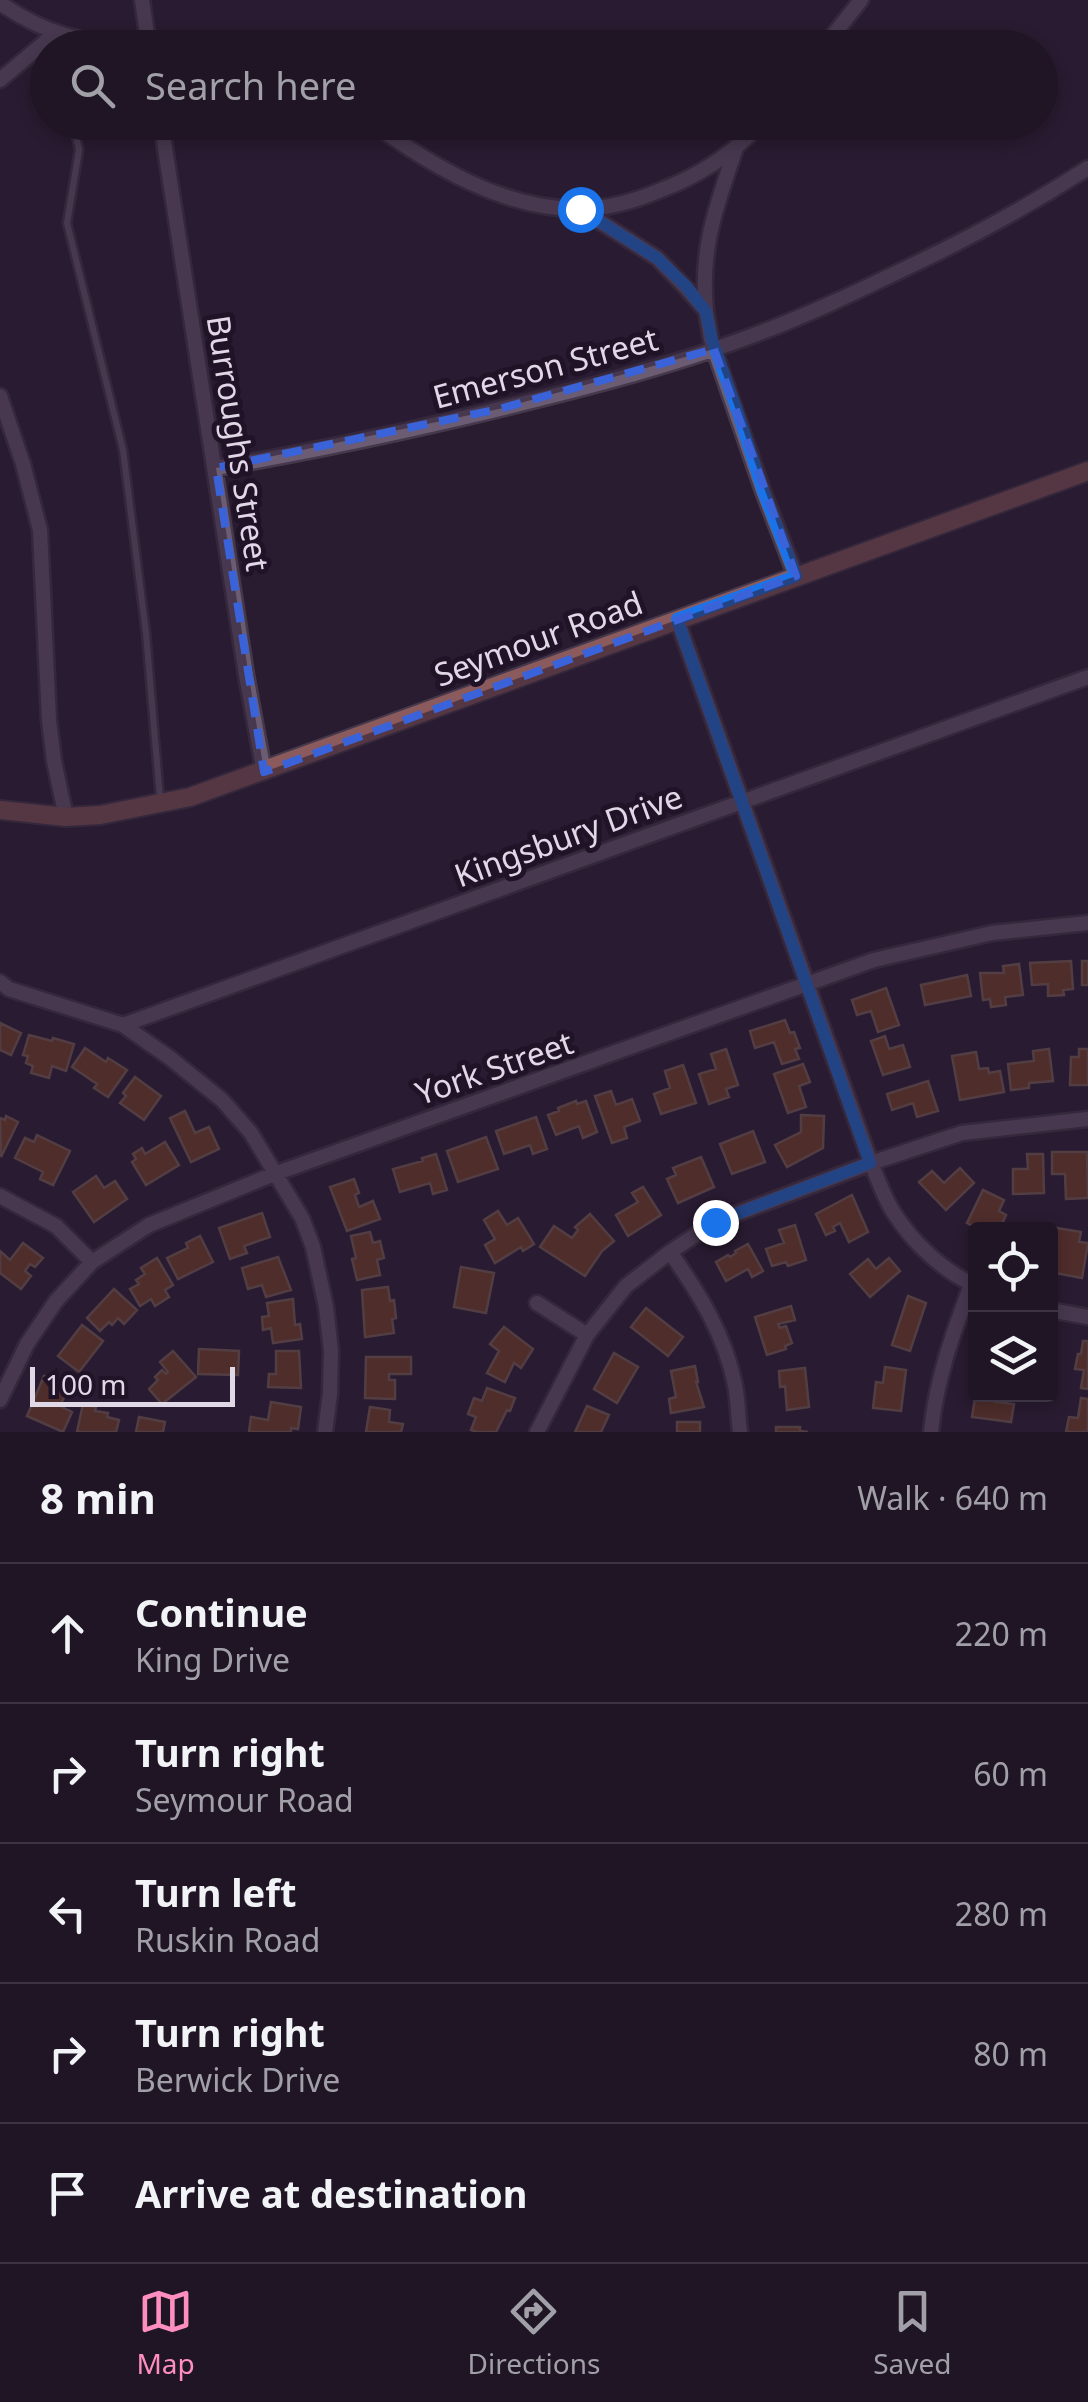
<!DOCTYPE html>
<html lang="en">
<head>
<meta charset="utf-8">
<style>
	:root { --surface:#1f1525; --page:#271e2d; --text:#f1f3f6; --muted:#a19fa7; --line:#3c3442; --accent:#fd8ebe }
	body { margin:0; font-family:"Noto Sans",sans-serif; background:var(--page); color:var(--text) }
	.controls { position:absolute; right:30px; bottom:30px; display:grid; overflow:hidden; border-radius:10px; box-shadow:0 5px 15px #0003 }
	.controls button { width:90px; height:90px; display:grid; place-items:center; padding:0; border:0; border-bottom:2px solid var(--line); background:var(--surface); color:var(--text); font:50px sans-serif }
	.scale { position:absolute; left:30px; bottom:25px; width:205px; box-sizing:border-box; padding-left:10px; border:5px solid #e1d8e7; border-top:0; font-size:28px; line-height:35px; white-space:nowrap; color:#e1d8e7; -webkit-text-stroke:8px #201227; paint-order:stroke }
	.stop { position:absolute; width:30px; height:30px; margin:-22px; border:8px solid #1a73e8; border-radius:50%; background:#fff }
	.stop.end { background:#1a73e8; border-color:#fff; box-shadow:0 2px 10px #0008 }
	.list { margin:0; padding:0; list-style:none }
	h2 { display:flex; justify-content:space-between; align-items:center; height:130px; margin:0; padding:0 40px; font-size:42px }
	h2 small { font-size:32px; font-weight:400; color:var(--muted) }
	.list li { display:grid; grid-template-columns:65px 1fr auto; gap:30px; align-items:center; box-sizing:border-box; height:140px; padding:0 40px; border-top:2px solid var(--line) }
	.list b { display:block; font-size:38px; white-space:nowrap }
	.list p { margin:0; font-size:32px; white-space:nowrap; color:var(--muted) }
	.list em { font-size:32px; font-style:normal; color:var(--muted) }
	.icon { flex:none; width:55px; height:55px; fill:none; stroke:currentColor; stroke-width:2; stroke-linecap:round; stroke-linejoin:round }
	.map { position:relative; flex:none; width:1088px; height:1432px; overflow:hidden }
	.search { position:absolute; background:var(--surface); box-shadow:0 5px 15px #0003; left:30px; right:30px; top:30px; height:110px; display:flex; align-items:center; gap:25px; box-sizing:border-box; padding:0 35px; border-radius:55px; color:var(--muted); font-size:38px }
	.sheet { height:830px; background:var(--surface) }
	nav { display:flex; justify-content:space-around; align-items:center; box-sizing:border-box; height:140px; border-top:2px solid var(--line); background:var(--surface); font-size:28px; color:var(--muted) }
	nav a { display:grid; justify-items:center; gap:5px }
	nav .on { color:var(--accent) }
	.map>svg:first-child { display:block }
	.building { fill:#7a4325; stroke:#846759; stroke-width:2.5 }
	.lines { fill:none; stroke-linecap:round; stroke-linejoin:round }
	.lane-casing { stroke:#44384a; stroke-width:11 }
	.street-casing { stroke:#44384a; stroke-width:19 }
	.secondary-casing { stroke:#44384a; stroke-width:22 }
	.lane { stroke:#6b5c74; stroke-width:6 }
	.street { stroke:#6b5c74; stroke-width:14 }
	.secondary { stroke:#8b5a5c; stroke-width:18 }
	.route { stroke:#1a73e8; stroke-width:12 }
	.marked { fill:none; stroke:#3a63da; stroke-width:8; stroke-dasharray:20 12; stroke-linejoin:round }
	.labels { text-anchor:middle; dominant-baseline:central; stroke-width:10; stroke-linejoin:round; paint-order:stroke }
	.street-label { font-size:32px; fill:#e1d8e7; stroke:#201227 }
</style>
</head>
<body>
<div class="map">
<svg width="1088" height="1432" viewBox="0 0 1088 1432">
	<rect width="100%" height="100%" fill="#291c31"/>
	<path class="building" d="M1071 961 1073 989 1063 990 1064 995 1048 996V984L1032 985 1030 963Z
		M1082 961H1088V985H1082Z
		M1019 964 1023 995 1005 997 1006 1005 991 1007 990 999 983 1000 980 973H1004L1003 966Z
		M967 975 971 996 925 1005 921 985Z
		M886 988 899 1025 878 1032 871 1011 857 1015 852 1000Z
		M785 1020 790 1033 794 1032 800 1048 795 1049 799 1059 782 1064 774 1042 755 1048 750 1031Z
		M0 1023 21 1033 11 1055 0 1050Z
		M29 1035 52 1041 53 1038 74 1044 66 1071 52 1066 49 1078 31 1073 33 1066 26 1063 28 1056 23 1055Z
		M885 1036 889 1049 903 1045 910 1067 883 1075 871 1041Z
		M85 1048 106 1062 108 1058 127 1070 108 1097 94 1088 97 1084 72 1067Z
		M726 1049 738 1085 726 1089 729 1097 709 1104 699 1074 716 1069 711 1054Z
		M1049 1049 1053 1081 1029 1083V1088L1011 1090 1008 1064 1034 1061 1033 1051Z
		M1079 1049H1088V1085H1070L1071 1057H1079Z
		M976 1052 979 1069 988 1068 989 1073 1000 1071 1004 1092 960 1100 952 1056Z
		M803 1064 810 1082 799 1086 806 1107 788 1113 774 1074Z
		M683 1065 696 1103 661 1114 654 1094 670 1088 665 1071Z
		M135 1077 161 1096 144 1120 120 1103 126 1096 123 1093Z
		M928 1081 938 1111 917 1117 913 1103 892 1110 887 1094Z
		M611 1091 616 1105 632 1099 640 1121 624 1127 627 1138 612 1143 595 1096Z
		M576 1101 577 1104 586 1101 597 1132 583 1138 579 1126 556 1135 548 1115 559 1111 558 1108Z
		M185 1111 195 1133 209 1127 219 1149 191 1162 170 1118Z
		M801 1115 824 1116 823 1148 787 1167 775 1145 801 1132Z
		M6 1116 18 1122 1 1157 0 1118 5 1120Z
		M536 1117 547 1149 533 1154 530 1145 504 1154 496 1131Z
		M753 1131 765 1162 732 1174 720 1144Z
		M37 1135 70 1151 53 1185 40 1179 43 1172 15 1158 25 1138 34 1142Z
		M486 1137 498 1169 458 1182 447 1151Z
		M165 1142 179 1165 146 1185 132 1162 136 1159 133 1154 142 1148 145 1154Z
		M1052 1152H1087L1088 1198 1066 1199 1065 1174H1052Z
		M436 1154 447 1190 433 1194 430 1183 400 1192 393 1169 423 1161 422 1158Z
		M1027 1154H1043L1044 1193 1013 1194V1169H1028Z
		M701 1157 714 1187 678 1203 667 1179 676 1175 673 1168Z
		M960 1168 974 1183 946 1210 919 1182 932 1171 944 1183Z
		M96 1176 104 1188 115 1181 127 1199 94 1222 73 1192Z
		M354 1179 359 1193 355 1195 359 1207 373 1201 380 1219 347 1231 330 1187Z
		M643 1187 661 1215 628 1236 616 1215 638 1202 632 1193Z
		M983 1190 1004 1200 999 1211 1006 1215 999 1230H981L967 1223Z
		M852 1195 868 1232 849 1242 840 1223 833 1227 835 1231 826 1235 816 1214Z
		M498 1211 507 1225 518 1218 534 1244 523 1251 521 1247 495 1263 485 1245 495 1239 484 1220Z
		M262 1213 270 1237 244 1246 247 1253 230 1259 219 1228Z
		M590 1214 614 1241 602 1251 585 1276 540 1247 554 1226 572 1238 578 1230 575 1227Z
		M795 1225 806 1260 788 1266 786 1262 772 1266 766 1249 784 1243 779 1230Z
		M1051 1227 1081 1232 1079 1242 1088 1243 1082 1278 1050 1272Z
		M370 1232 373 1243 380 1241 384 1258 377 1260 380 1275 357 1280 352 1259 356 1258 351 1236Z
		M200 1236 213 1262 178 1279 167 1258 188 1248 186 1243Z
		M23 1243 43 1258 35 1267 30 1264 25 1271 31 1276 21 1289 0 1273V1251L10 1260Z
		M748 1244 763 1271 752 1277 748 1269 726 1281 716 1262 728 1255 730 1257 736 1253 735 1251Z
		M278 1257 291 1290 266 1297 262 1285 248 1289 242 1268Z
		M157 1258 173 1285 165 1290 169 1297 155 1306 151 1299 140 1306 130 1289 139 1284 136 1280 145 1274 141 1268Z
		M889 1258 900 1271 870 1297 850 1274 868 1259 876 1269Z
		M461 1267 494 1273 486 1313 454 1307Z
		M388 1287 390 1301 394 1300 396 1318 392 1319 394 1333 365 1337 362 1290Z
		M114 1289 137 1310 124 1324 118 1318 112 1325 109 1322 100 1331 87 1318Z
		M908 1296 926 1303 910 1351 892 1345Z
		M293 1299 295 1325 300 1324 302 1339 273 1343 271 1328 263 1330 262 1317 269 1316 267 1303Z
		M791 1306 795 1320 778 1324 780 1328 786 1326 792 1343 785 1346 786 1349 767 1355 755 1317Z
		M646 1308 683 1337 668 1356 631 1327Z
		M82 1325 103 1341 79 1372 58 1356Z
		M504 1327 533 1349 521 1368 514 1363 505 1382 487 1373 499 1351 490 1344Z
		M1083 1341H1088V1389L1081 1388 1084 1370 1075 1369 1078 1354H1081Z
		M199 1349 239 1351 238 1375 198 1374Z
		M173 1351 196 1377 162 1404 149 1389 158 1380 155 1377 162 1370 166 1374 168 1372 160 1362Z
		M276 1351H299L301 1388 268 1387 269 1374H276Z
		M614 1353 638 1367 617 1403 594 1389Z
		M366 1357H411V1374H389V1380H395V1399L365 1398Z
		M695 1366 698 1382H696L704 1407 671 1413 669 1399 676 1397 671 1371Z
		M885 1367 906 1370 901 1411 873 1408 876 1382 883 1383Z
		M805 1368 809 1407 787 1410 785 1386 780 1387 779 1371Z
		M44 1376 69 1387 60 1406 72 1412 63 1432 27 1416Z
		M487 1388 515 1398 510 1411 507 1410 496 1432H477L471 1430 476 1417 468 1414 474 1398 482 1401Z
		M976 1392V1394H996L995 1402 1014 1404 1011 1422 972 1417Z
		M1081 1398 1088 1399V1432H1066L1069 1417 1078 1418Z
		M271 1402 301 1407 298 1429 291 1428V1432H249L251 1417 268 1420Z
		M83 1404 96 1407 95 1411 108 1413 107 1417 119 1420 116 1432H77Z
		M587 1406 609 1415 601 1432H575Z
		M370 1407 390 1410 389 1422 403 1424 401 1432H366Z
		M139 1417 165 1422 163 1432H136Z
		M677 1422H700V1432H677Z
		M776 1427H800V1431L808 1432H776Z"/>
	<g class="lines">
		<g class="lane-casing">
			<path id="lane" d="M73 122 79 150 67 223 123 450 146 633 160 798"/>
		</g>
		<g class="street-casing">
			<path id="street" d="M142 0 149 48
				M0 3C49 37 85 42 142 48
				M823 48 861 0
				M0 80 45 42 52 32
				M161 122 246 675 264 772
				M371 122C430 165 504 210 580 209 608 209 635 201 661 190 701 175 733 154 762 122
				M580 209 657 258 685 287 706 311 711 340 763 491 796 576
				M706 311C700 248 716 207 736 148
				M0 396 23 464 40 530 49 720 54 761 66 817
				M216 468C299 454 380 437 462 418 563 394 665 369 762 332 810 314 856 292 902 270 968 239 1026 208 1088 168
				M677 619 871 1163C878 1179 884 1198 894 1213 913 1243 943 1271 976 1286
				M0 982 9 989 123 1025 170 1058 222 1100 251 1133 302 1218 313 1247 326 1307 331 1351 330 1394 325 1432
				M123 1025 1088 677
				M0 1196 56 1226 92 1262
				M670 1252C699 1293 725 1335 735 1385 738 1400 738 1417 740 1432
				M537 1303 587 1335
				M1050 1310 1088 1317
				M0 1400 27 1344 56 1301 92 1262 149 1225 274 1174 874 960 992 933 1088 923
				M537 1432 587 1335 626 1286 670 1252 715 1222 871 1163 962 1133 1088 1119
				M931 1432C936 1380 953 1333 971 1285"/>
		</g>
		<g class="secondary-casing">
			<path id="secondary" d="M0 810 66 817 100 815 190 797 1088 471"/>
		</g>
		<use href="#lane" class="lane"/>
		<use href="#street" class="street"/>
		<use href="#secondary" class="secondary"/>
	</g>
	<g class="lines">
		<path class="route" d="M580 209 657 258 686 286 706 312 712 340 738 413 763 491 796 576 677 619 870 1163 715 1222"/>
	</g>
	<path d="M0 0H1088V1432H0ZM714 349 796 576 264 772 216 468 499 409Z" fill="#291c31" fill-opacity=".55" fill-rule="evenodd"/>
	<path class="marked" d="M714 349 796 576 264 772 216 468 499 409Z"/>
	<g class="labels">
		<g class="street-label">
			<text transform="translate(545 367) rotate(-15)">Emerson Street</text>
			<text transform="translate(239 443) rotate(81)">Burroughs Street</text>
			<text transform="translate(538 638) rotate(-20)">Seymour Road</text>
			<text transform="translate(568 835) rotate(-20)">Kingsbury Drive</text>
			<text transform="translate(494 1067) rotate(-19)">York Street</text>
		</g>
	</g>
</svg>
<div class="controls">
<button><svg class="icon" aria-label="locate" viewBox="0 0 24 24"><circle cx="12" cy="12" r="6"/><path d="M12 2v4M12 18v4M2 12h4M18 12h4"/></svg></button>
<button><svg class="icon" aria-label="layers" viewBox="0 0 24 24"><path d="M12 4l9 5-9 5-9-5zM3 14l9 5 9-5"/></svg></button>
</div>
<div class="scale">100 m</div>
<div class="stop" style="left:580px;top:209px"></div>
<div class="stop end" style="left:715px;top:1222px"></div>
<div class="search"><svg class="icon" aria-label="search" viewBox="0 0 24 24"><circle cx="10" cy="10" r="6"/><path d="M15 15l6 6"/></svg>Search here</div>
</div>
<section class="sheet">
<h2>8 min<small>Walk · 640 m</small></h2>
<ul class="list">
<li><svg class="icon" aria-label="ahead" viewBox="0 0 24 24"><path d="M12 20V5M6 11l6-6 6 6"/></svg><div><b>Continue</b><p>King Drive</p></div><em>220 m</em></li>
<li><svg class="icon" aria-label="right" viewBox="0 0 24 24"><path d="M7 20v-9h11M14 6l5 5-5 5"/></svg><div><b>Turn right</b><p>Seymour Road</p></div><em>60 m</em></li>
<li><svg class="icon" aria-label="left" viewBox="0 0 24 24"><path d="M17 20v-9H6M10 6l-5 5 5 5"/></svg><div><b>Turn left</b><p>Ruskin Road</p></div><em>280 m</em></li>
<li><svg class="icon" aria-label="right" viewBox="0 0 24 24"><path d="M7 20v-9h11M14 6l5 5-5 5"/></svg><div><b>Turn right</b><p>Berwick Drive</p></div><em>80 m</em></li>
<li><svg class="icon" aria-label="arrive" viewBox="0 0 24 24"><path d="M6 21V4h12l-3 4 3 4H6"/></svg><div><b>Arrive at destination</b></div></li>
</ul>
</section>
<nav>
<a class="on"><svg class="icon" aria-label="map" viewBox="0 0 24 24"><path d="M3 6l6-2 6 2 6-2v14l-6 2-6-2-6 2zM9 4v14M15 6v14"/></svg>Map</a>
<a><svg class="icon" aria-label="directions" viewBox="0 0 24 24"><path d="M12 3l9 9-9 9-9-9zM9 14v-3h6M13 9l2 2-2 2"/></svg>Directions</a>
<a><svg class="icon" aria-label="saved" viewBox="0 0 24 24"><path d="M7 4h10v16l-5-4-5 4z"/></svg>Saved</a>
</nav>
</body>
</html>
